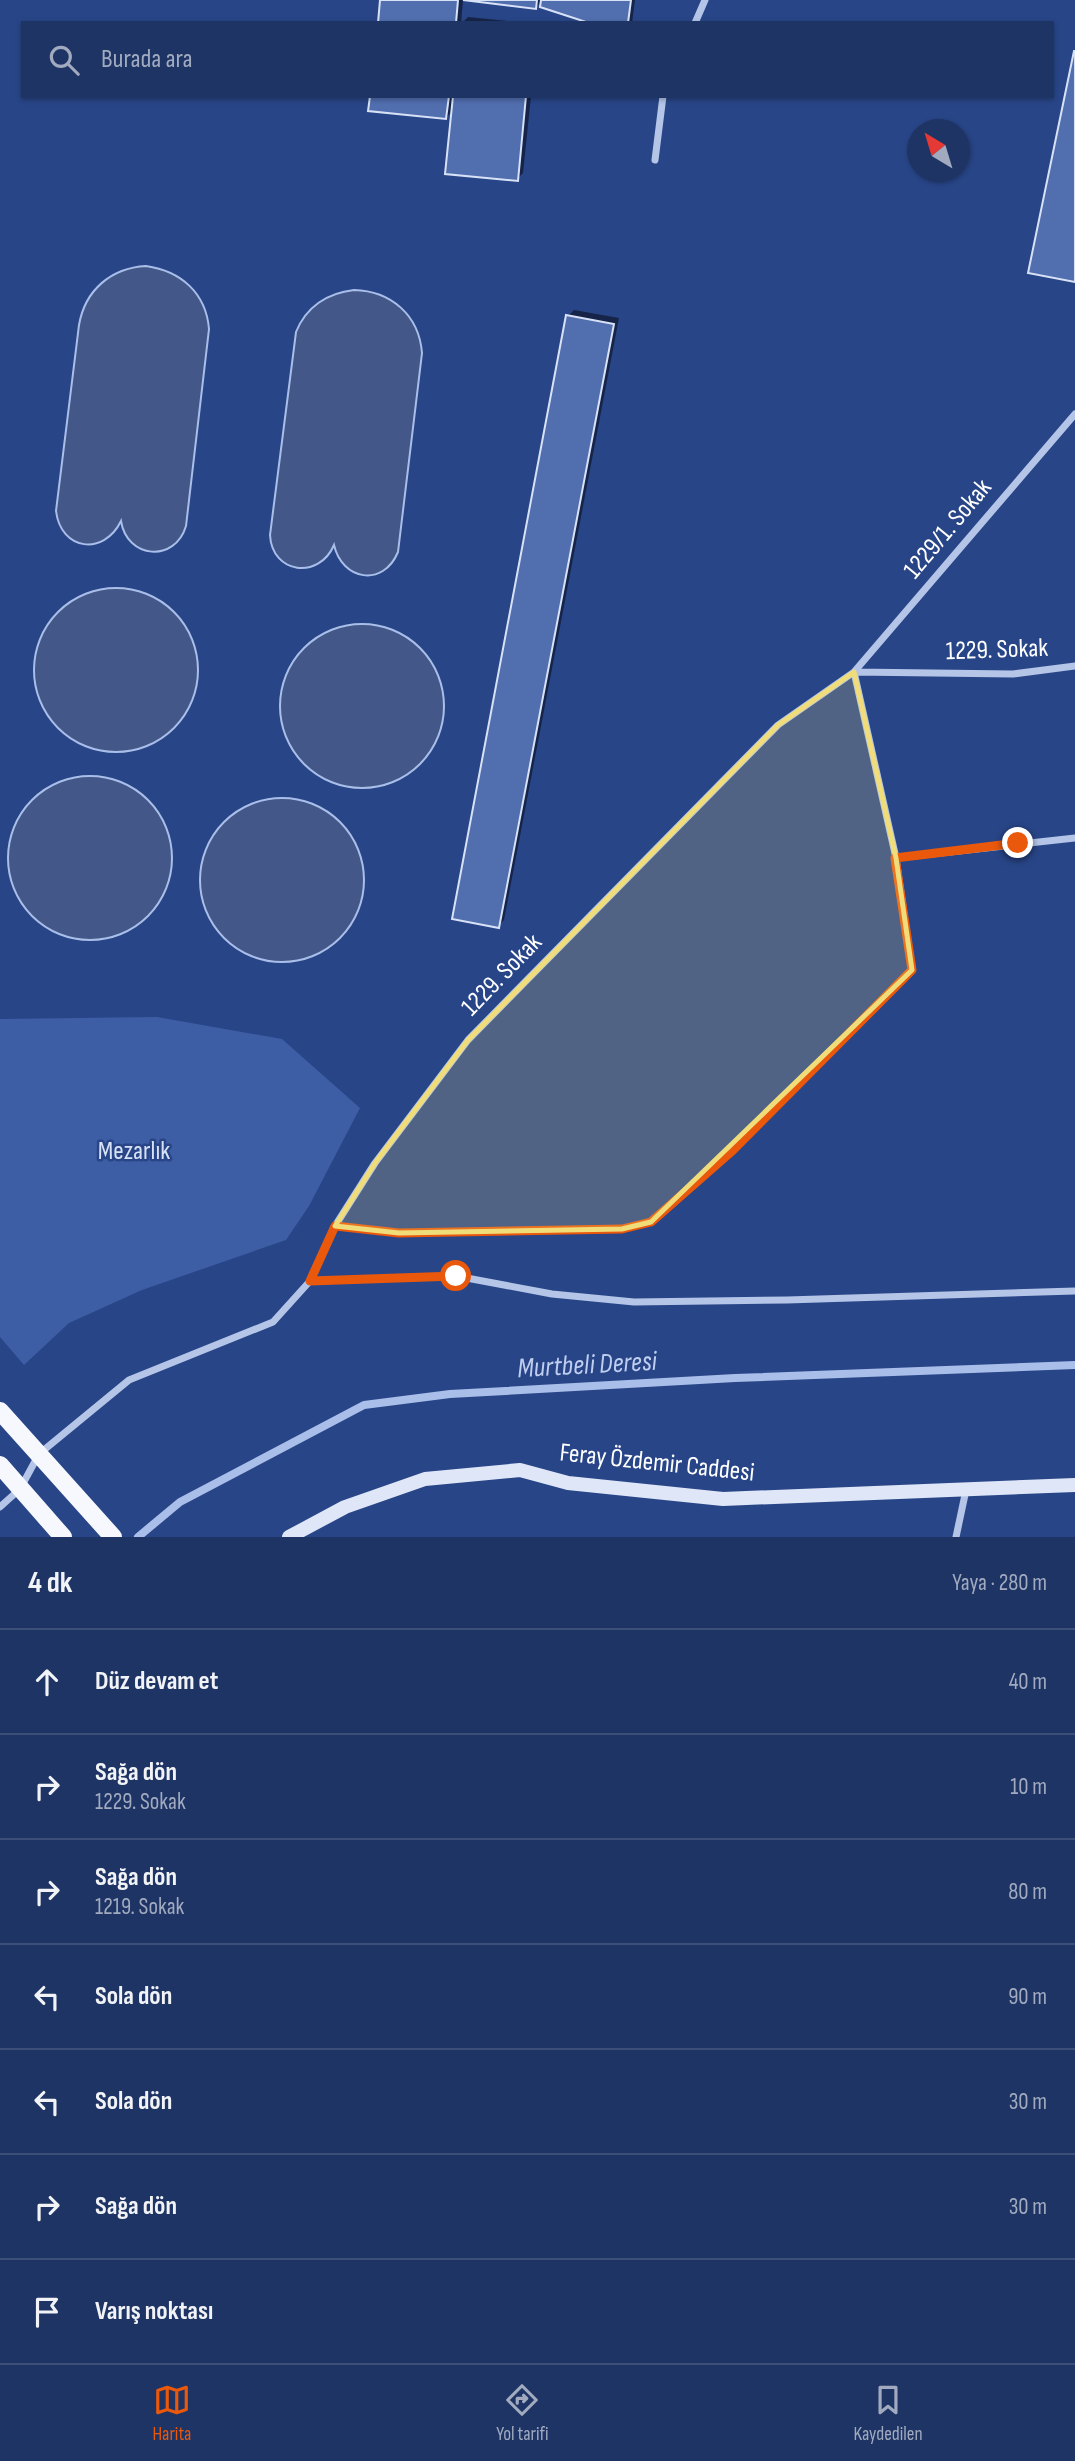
<!DOCTYPE html>
<html lang="tr">
<head>
<meta charset="utf-8">
<style>
	:root { --surface:#1e3465; --page:#2b3f6e; --text:#f1f3f6; --muted:#a1aabf; --line:#3c4f79; --accent:#ea580c }
	body { margin:0; font-family:"Sofia Sans Condensed",sans-serif; background:var(--page); color:var(--text) }
	.compass { position:absolute; left:907px; top:119px; width:63px; height:63px; border-radius:50%; background:var(--surface); box-shadow:0 2px 5px #0004; rotate:322deg }
	.stop { position:absolute; width:21px; height:21px; margin:-16px; border:5px solid #ea580c; border-radius:50%; background:#fff }
	.stop.end { background:#ea580c; border-color:#fff; box-shadow:0 2px 7px #0008 }
	.list { margin:0; padding:0; list-style:none }
	h2 { display:flex; justify-content:space-between; align-items:center; height:91px; margin:0; padding:0 28px; font-size:30px }
	h2 small { font-size:23px; font-weight:400; color:var(--muted) }
	.list li { display:grid; grid-template-columns:46px 1fr auto; gap:21px; align-items:center; box-sizing:border-box; height:105px; padding:0 28px; border-top:2px solid var(--line) }
	.list b { display:block; font-size:26px; white-space:nowrap }
	.list p { margin:0; font-size:23px; white-space:nowrap; color:var(--muted) }
	.list em { font-size:23px; font-style:normal; color:var(--muted) }
	.icon { flex:none; width:38px; height:38px; fill:none; stroke:currentColor; stroke-width:2; stroke-linecap:round; stroke-linejoin:round }
	.map { position:relative; flex:none; width:1075px; height:1537px; overflow:hidden }
	.search { position:absolute; background:var(--surface); box-shadow:0 2px 5px #0004; left:21px; right:21px; top:21px; height:77px; display:flex; align-items:center; gap:18px; box-sizing:border-box; padding:0 24px; border-radius:0px; color:var(--muted); font-size:26px }
	.sheet { height:826px; background:var(--surface) }
	nav { display:flex; justify-content:space-around; align-items:center; box-sizing:border-box; height:98px; border-top:2px solid var(--line); background:var(--surface); font-size:19px; color:var(--muted) }
	nav a { display:grid; justify-items:center; gap:4px }
	nav .on { color:var(--accent) }
	.map>svg:first-child { display:block }
	.green { fill:#3d5da4 }
	.water { fill:#435889; stroke:#a9bee9; stroke-width:2 }
	.shadow { fill:#0007 }
	.lines { fill:none; stroke-linecap:round; stroke-linejoin:round }
	.stream { stroke:#a9bee9; stroke-width:8 }
	.building { fill:#516eaf; stroke:#d8e2f7; stroke-width:2 }
	.street { stroke:#b4c5e8; stroke-width:7 }
	.secondary { stroke:#dee6f7; stroke-width:14 }
	.primary { stroke:#f6f8fe; stroke-width:18 }
	.route { stroke:#ea580c; stroke-width:9 }
	.marked { fill:#f0dd7a; fill-opacity:0.2; stroke:#f0dd7a; stroke-width:5; stroke-linejoin:round }
	.labels { text-anchor:middle; dominant-baseline:central; stroke-width:5; stroke-linejoin:round; paint-order:stroke }
	.street-label { font-size:26px; fill:#fff; stroke:#284587 }
	.park-label { font-size:26px; fill:#d8e2f7; stroke:#284587 }
	.water-label { font-size:28px; font-style:italic; fill:#c0cff0; stroke:#284587 }
</style>
</head>
<body>
<div class="map">
<svg width="1075" height="1537" viewBox="0 0 1075 1537">
	<rect width="100%" height="100%" fill="#284587"/>
	<path class="green" d="M157 1017 282 1039 360 1108 309 1206 286 1240 142 1290 69 1323 24 1365 0 1337V1019Z"/>
	<path class="water" d="M146 266C181 271 206 293 209 329L186 526C175 563 127 559 121 521 104 556 61 551 56 511L79 325C85 290 111 268 146 266Z
		M354 290C391 291 419 315 422 353L398 552C383 588 342 580 334 545 319 580 272 574 270 535L296 332C306 307 327 293 354 290Z
		M34 670a82 82 0 1 1 164 0a82 82 0 1 1-164 0Z
		M280 706a82 82 0 1 1 164 0a82 82 0 1 1-164 0Z
		M8 858a82 82 0 1 1 164 0a82 82 0 1 1-164 0Z
		M200 880a82 82 0 1 1 164 0a82 82 0 1 1-164 0Z"/>
	<path class="shadow" d="M382 0H463L461 23H379Z
		M477 0H635L632 23H595L543 0 536 7Z
		M468 17 529 23H462Z
		M372 96H531L523 173 517 179 453 110 446 118Z
		M574 310 619 318 504 920 498 926 568 316Z"/>
	<g class="lines">
		<path class="stream" d="M138 1537 180 1502 364 1405 450 1394 735 1378 1075 1365"/>
	</g>
	<path class="building" d="M380 0H458L456 23H378Z
		M463 0H537L536 9Z
		M541 0H631L628 23H589L540 7Z
		M1074 51H1075V282L1028 273Z
		M370 96H449L446 119 368 111Z
		M453 96H526L518 181 445 174Z
		M566 315 614 324 499 928 452 919Z"/>
	<g class="lines">
		<path class="street" d="M695 23 705 0
			M655 160 663 96
			M896 858 1075 838
			M335 1226 399 1233 622 1229 651 1222 733 1150 912 970 896 858 854 672 1075 414
			M310 1281 456 1276 552 1294 634 1302 787 1300 1075 1291
			M0 1507 20 1489 39 1454 129 1380 273 1322 310 1281 335 1226 375 1163 468 1040 778 725 854 672 1013 674 1075 666
			M956 1537 966 1490"/>
		<path class="secondary" d="M289 1537 345 1507 425 1479 520 1470 568 1483 723 1499 1075 1485"/>
		<path class="primary" d="M0 1411 113 1537
			M0 1465 63 1537"/>
	</g>
	<g class="lines">
		<path class="route" d="M456 1276 310 1281 335 1226 399 1233 622 1229 651 1222 733 1150 912 970 895 858 1018 843"/>
	</g>
	<path class="marked" d="M854 672 896 858 912 970 651 1222 622 1229 399 1233 335 1226 375 1163 468 1040 778 725Z"/>
	<g class="labels">
		<g class="street-label">
			<text transform="translate(948 529) rotate(-50)">1229/1. Sokak</text>
			<text transform="translate(997 650) rotate(-2)">1229. Sokak</text>
			<text transform="translate(502 975) rotate(-46)">1229. Sokak</text>
			<text transform="translate(657 1463) rotate(6)">Feray Özdemir Caddesi</text>
		</g>
		<g class="park-label">
			<text x="134" y="1151">Mezarlık</text>
		</g>
		<g class="water-label">
			<text transform="translate(587 1365) rotate(-3)">Murtbeli Deresi</text>
		</g>
	</g>
</svg>
<svg class="compass" viewBox="-18 -18 36 36"><path d="M0-13l5 13h-10z" fill="#e53935"/><path d="M0 13l5-13h-10z" fill="#a1aabf"/></svg>
<div class="stop" style="left:456px;top:1276px"></div>
<div class="stop end" style="left:1018px;top:843px"></div>
<div class="search"><svg class="icon" aria-label="search" viewBox="0 0 24 24"><circle cx="10" cy="10" r="6"/><path d="M15 15l6 6"/></svg>Burada ara</div>
</div>
<section class="sheet">
<h2>4 dk<small>Yaya · 280 m</small></h2>
<ul class="list">
<li><svg class="icon" aria-label="ahead" viewBox="0 0 24 24"><path d="M12 20V5M6 11l6-6 6 6"/></svg><div><b>Düz devam et</b></div><em>40 m</em></li>
<li><svg class="icon" aria-label="right" viewBox="0 0 24 24"><path d="M7 20v-9h11M14 6l5 5-5 5"/></svg><div><b>Sağa dön</b><p>1229. Sokak</p></div><em>10 m</em></li>
<li><svg class="icon" aria-label="right" viewBox="0 0 24 24"><path d="M7 20v-9h11M14 6l5 5-5 5"/></svg><div><b>Sağa dön</b><p>1219. Sokak</p></div><em>80 m</em></li>
<li><svg class="icon" aria-label="left" viewBox="0 0 24 24"><path d="M17 20v-9H6M10 6l-5 5 5 5"/></svg><div><b>Sola dön</b></div><em>90 m</em></li>
<li><svg class="icon" aria-label="left" viewBox="0 0 24 24"><path d="M17 20v-9H6M10 6l-5 5 5 5"/></svg><div><b>Sola dön</b></div><em>30 m</em></li>
<li><svg class="icon" aria-label="right" viewBox="0 0 24 24"><path d="M7 20v-9h11M14 6l5 5-5 5"/></svg><div><b>Sağa dön</b></div><em>30 m</em></li>
<li><svg class="icon" aria-label="arrive" viewBox="0 0 24 24"><path d="M6 21V4h12l-3 4 3 4H6"/></svg><div><b>Varış noktası</b></div></li>
</ul>
</section>
<nav>
<a class="on"><svg class="icon" aria-label="map" viewBox="0 0 24 24"><path d="M3 6l6-2 6 2 6-2v14l-6 2-6-2-6 2zM9 4v14M15 6v14"/></svg>Harita</a>
<a><svg class="icon" aria-label="directions" viewBox="0 0 24 24"><path d="M12 3l9 9-9 9-9-9zM9 14v-3h6M13 9l2 2-2 2"/></svg>Yol tarifi</a>
<a><svg class="icon" aria-label="saved" viewBox="0 0 24 24"><path d="M7 4h10v16l-5-4-5 4z"/></svg>Kaydedilen</a>
</nav>
</body>
</html>
